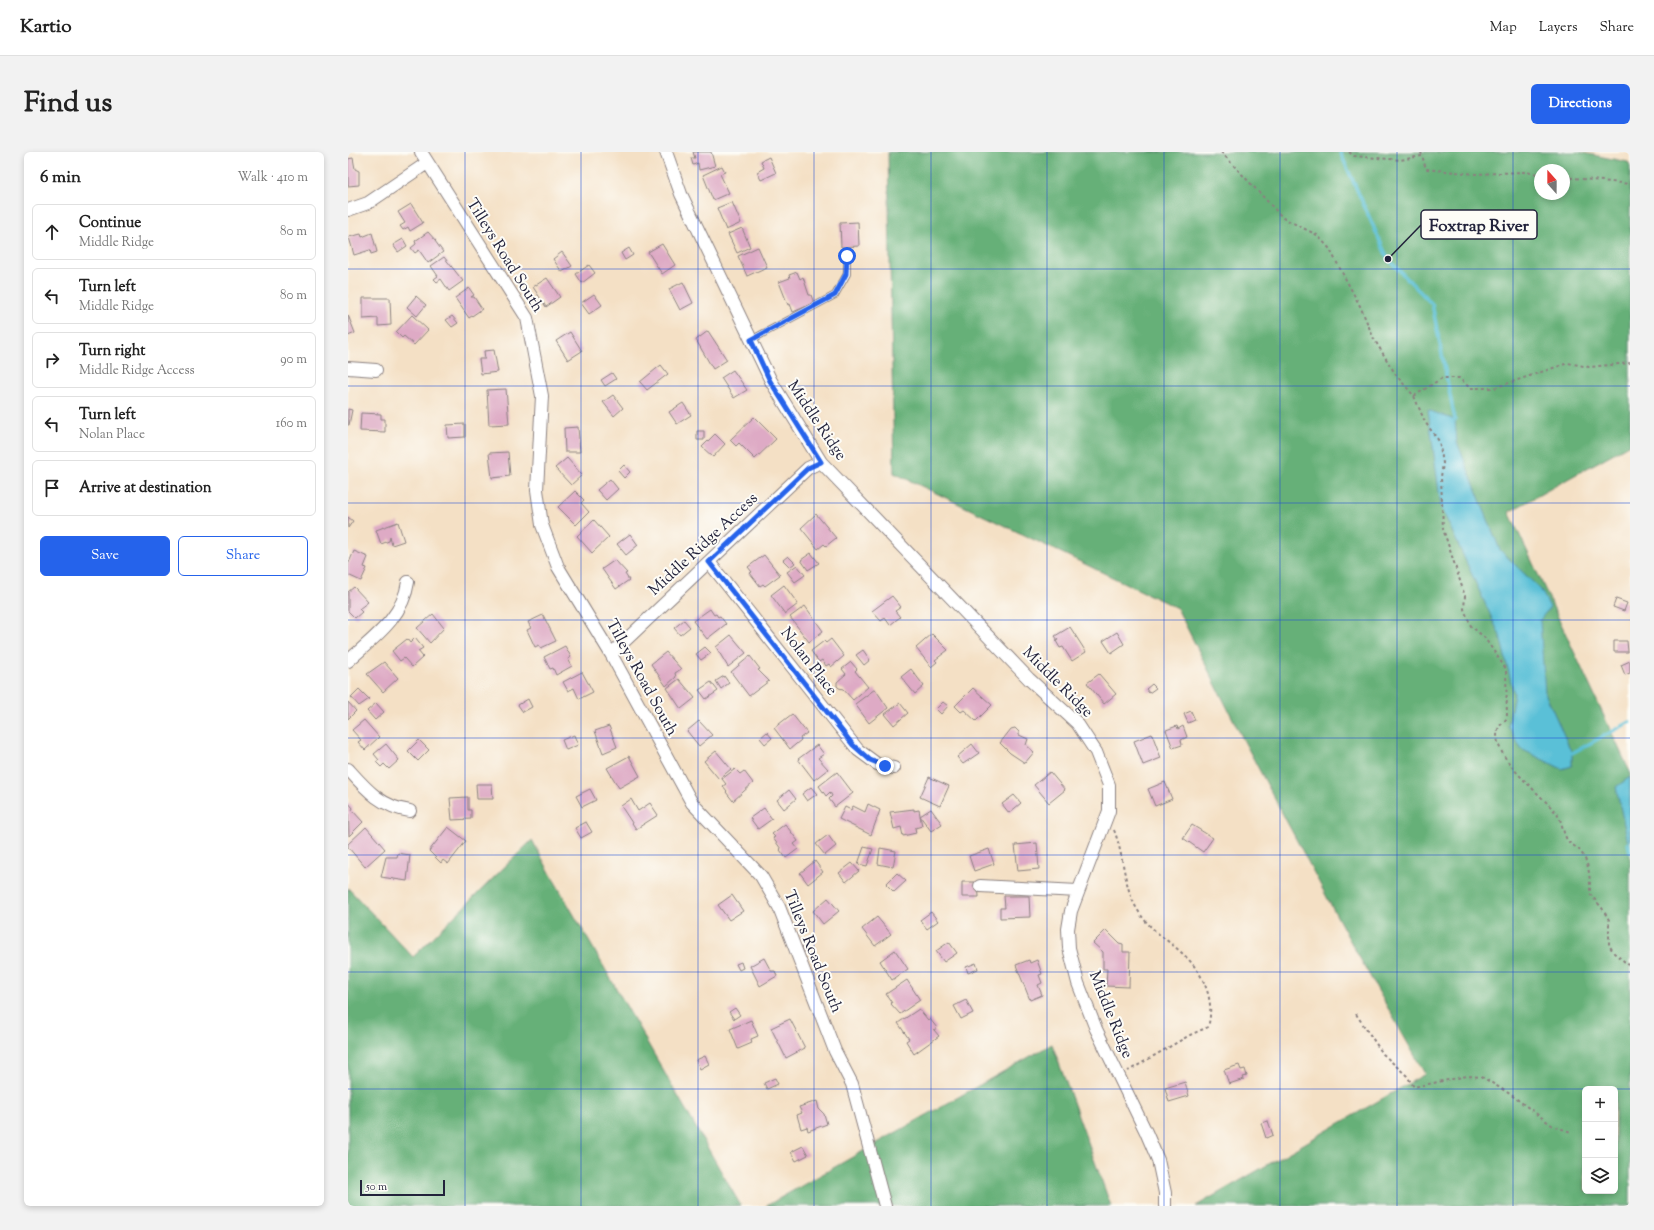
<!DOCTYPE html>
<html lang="en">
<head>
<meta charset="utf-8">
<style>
	:root { --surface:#fff; --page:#f2f2f2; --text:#222; --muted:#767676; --line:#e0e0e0; --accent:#2563eb }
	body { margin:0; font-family:"Sorts Mill Goudy",serif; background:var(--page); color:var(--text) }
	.controls { position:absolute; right:12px; bottom:12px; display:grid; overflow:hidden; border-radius:6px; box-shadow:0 2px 6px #0003 }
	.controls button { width:36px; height:36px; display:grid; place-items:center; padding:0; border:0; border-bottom:1px solid var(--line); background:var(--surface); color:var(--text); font:20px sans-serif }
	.compass { position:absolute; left:1186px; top:12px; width:36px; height:36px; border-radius:50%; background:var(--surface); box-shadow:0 2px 6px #0003; rotate:339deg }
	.scale { position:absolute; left:12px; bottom:10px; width:85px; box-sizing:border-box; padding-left:4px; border:2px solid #22223b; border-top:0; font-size:11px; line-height:14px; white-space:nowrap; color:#22223b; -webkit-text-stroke:3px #fdfcf7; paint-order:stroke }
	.stop { position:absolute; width:12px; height:12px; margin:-9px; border:3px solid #2563eb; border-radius:50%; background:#fff }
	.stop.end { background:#2563eb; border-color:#fff; box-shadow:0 1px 4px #0008 }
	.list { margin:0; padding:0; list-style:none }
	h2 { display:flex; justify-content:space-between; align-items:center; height:52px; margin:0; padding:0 16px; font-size:17px }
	h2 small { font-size:13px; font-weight:400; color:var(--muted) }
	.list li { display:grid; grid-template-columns:26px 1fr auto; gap:12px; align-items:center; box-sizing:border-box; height:56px; margin:0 8px 8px; padding:0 8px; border:1px solid var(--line); border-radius:6px }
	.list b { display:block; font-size:15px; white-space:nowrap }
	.list p { margin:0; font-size:13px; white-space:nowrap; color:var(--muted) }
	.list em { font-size:13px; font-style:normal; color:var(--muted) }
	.actions { display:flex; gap:8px; padding:12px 16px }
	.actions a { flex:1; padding:9px 0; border:1px solid var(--accent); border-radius:6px; text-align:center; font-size:14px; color:var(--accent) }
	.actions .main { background:var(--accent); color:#fff }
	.icon { flex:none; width:22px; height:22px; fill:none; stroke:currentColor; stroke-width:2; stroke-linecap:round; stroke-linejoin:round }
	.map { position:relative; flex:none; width:1282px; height:1054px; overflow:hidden; border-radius:6px }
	header { display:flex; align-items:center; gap:24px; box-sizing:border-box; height:56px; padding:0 20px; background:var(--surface); border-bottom:1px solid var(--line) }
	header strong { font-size:19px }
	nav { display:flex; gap:22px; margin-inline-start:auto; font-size:14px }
	.intro { display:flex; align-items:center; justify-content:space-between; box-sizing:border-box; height:96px; padding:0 24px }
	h1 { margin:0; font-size:28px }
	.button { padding:10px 18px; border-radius:6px; background:var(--accent); color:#fff; font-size:14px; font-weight:700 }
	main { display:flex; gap:24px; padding:0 24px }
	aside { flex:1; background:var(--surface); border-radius:6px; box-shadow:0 2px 6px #0003 }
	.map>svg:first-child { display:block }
	.forest { fill:#66b078; stroke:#44695a; fill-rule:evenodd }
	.water { fill:#5ac0d7; stroke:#3e7189 }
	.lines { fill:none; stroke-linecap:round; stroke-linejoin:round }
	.stream { stroke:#5ac0d7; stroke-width:3.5 }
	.building { fill:#deaac5 }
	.lane-casing { stroke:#8b8180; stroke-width:8 }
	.street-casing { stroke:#8b8180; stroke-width:14 }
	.path { stroke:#8b8180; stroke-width:2; stroke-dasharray:3 3; stroke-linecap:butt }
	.lane { stroke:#fff; stroke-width:6 }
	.street { stroke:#fff; stroke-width:12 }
	.route { stroke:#2563eb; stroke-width:5 }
	.grid { fill:none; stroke:#1d4ed8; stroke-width:1; stroke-opacity:0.55 }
	.labels { text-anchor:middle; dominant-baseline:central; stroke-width:4; stroke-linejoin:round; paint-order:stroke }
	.street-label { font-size:16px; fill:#22223b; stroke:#fdfcf7 }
	.leader { fill:none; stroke:#22223b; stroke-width:1.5 }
	.callout-dot { fill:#22223b; stroke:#fdfcf7; stroke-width:1.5 }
	.callout { fill:#fdfcf7; stroke:#22223b; stroke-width:1.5 }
	.callout-label { font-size:17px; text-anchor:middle; font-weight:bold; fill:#22223b }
</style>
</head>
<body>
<header>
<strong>Kartio</strong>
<nav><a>Map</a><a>Layers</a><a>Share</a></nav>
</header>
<div class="intro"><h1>Find us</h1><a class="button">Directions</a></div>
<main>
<aside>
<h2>6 min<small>Walk · 410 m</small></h2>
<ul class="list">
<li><svg class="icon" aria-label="ahead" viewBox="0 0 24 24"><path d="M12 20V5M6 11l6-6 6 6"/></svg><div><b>Continue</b><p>Middle Ridge</p></div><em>80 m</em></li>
<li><svg class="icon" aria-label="left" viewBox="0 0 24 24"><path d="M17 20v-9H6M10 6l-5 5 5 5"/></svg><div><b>Turn left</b><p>Middle Ridge</p></div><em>80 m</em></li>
<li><svg class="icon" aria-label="right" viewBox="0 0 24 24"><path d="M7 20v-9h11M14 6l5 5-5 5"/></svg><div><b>Turn right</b><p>Middle Ridge Access</p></div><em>90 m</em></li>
<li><svg class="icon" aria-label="left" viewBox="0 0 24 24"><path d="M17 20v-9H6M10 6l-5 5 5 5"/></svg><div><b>Turn left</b><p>Nolan Place</p></div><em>160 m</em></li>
<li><svg class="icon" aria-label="arrive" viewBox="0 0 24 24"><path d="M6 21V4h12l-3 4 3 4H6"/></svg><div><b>Arrive at destination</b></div></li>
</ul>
<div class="actions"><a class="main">Save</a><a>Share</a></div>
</aside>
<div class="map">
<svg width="1282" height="1054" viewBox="0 0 1282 1054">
	<rect width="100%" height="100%" fill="#fdfcf7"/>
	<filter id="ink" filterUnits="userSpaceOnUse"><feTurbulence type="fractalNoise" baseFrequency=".025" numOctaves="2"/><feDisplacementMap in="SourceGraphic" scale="8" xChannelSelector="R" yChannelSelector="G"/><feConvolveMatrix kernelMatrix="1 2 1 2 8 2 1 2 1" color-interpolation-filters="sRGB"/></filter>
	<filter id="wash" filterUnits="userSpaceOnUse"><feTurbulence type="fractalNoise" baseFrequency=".012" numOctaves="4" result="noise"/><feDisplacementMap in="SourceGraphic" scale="16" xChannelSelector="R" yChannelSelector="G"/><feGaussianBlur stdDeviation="0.9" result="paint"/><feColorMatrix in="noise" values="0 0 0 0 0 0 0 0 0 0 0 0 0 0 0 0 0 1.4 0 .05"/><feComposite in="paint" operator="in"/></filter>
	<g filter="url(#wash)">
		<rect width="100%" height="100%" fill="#f4e0c5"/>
		<path class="forest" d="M540 0H1230L1280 10 1282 15V292L1161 360 1282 620V1054H848L1077 922 1000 785 896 589 829 456 546 321ZM1192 18H1216V42H1192ZM1237 937H1267V1039H1237Z
			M184 688 206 728 393 1054H0V736L65 805Z
			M704 892 763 1054H418Z"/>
		<path class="water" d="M1080 258 1107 268 1109 290 1152 398 1193 438 1202 455 1192 468 1197 541 1224 601V614L1214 617 1173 597 1160 574 1166 542 1152 484 1093 355Z
			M1282 625V689L1280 691 1268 635Z"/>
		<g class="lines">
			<path class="stream" d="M992 0 1040 107 1084 152 1107 268
				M1224 601 1282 570
				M1280 691 1282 700"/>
		</g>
		<g id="blocks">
			<path class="building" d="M345 0H363L367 14 351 18 350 11 345 13 343 6H347Z
				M421 5 428 21 413 28 409 20 416 16 413 9Z
				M5 6 7 17 11 19V33L0 34V7Z
				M374 14 377 20 372 22 381 41 365 48 355 23Z
				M384 50 393 71 378 78 369 56Z
				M63 52 75 71 62 79 60 75 55 78 52 74 57 71 50 60Z
				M510 70 511 94 493 95 492 71Z
				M394 76 402 95 389 101 380 82Z
				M80 80 88 89H87L95 100 80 111 71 98 67 101 63 96 68 92 67 89Z
				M24 81 29 100 23 102 22 98 6 103 1 85 13 82 14 85Z
				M55 87 59 94 50 100 45 93Z
				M314 92 327 113 314 122 300 100Z
				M410 95 419 115 399 124 390 104Z
				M281 96 285 103 277 108 273 101Z
				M214 100 224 114 214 120 205 107Z
				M96 105 115 129 101 139 93 127 89 130 86 127 90 124 83 114Z
				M241 113 247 121 234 131 228 122Z
				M449 120 452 127 455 125 461 143H463L466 151 445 160 442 152 440 153 431 130 442 126 441 123Z
				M199 126 212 145 198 155 185 135Z
				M335 130 345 151 332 158 321 137Z
				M121 136 126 143 123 145H126L134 157 121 166 107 146Z
				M246 142 254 153 241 162 233 151Z
				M68 144 78 153 69 164 59 155Z
				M15 146H42L43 173 30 174V166L15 167Z
				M0 163 7 181 0 184Z
				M64 163 80 178 66 193 56 184 54 186 48 180Z
				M104 164 110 171 104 175 98 168Z
				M360 179 379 208 365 217 348 188Z
				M222 180 234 199 220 208 208 189Z
				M146 198 150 220 133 222 131 207H137L136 199Z
				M313 213 320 222 299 238 292 230Z
				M385 218 399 238 386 246 373 226Z
				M264 221 268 227 257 234 253 228Z
				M158 237 161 272 141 273 139 238Z
				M265 243 275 256 266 264 255 250Z
				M335 251 343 263 329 272 321 260Z
				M0 257 4 258 1 273H0Z
				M13 261 33 262V267H37V280L12 279Z
				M406 265 428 287 407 307 391 291 388 294 382 288Z
				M117 272V285L100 286 99 273Z
				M230 275 232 300H217L216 276Z
				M349 279H356V288H349Z
				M367 282 377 292 365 305 354 295Z
				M160 300 162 324 144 326 141 301Z
				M219 306 234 323 223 333 207 316Z
				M276 313 282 320 276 326 270 319Z
				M262 327 270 337 258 348 249 338Z
				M227 339 236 348 233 351 241 360 228 373 210 355Z
				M468 362 488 386 478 394 476 392 470 397 453 376Z
				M0 365 5 369 0 376Z
				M246 368 261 385 244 401 229 384Z
				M50 370 56 389 44 393 42 385 41 389 33 392 28 378Z
				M282 382 290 393 278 403 269 392Z
				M6 399 20 405 16 415 19 416 13 429 0 423V413Z
				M463 401 471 411 460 418 453 408Z
				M416 403 432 423 417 434 415 432 412 434 402 421 404 420 400 415Z
				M440 404 447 411 442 415 435 408Z
				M267 408 279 421 277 422 281 428 268 437 254 417Z
				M449 413 457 423 447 430 439 420Z
				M436 433 450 452 437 462 423 443Z
				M6 435 20 450 11 457 14 460 7 466 0 459V440Z
				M544 444 553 455 547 459 552 465 542 473 537 466 533 469 524 459Z
				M1268 447 1279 451 1276 459 1265 455Z
				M457 454 475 479 461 490 442 465Z
				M362 457 366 463 368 462 370 465 372 464 378 472 359 487 345 469Z
				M85 462 96 476 82 491 69 476Z
				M195 463 208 489 193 496 191 493 187 495 179 478 183 476 180 470Z
				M336 468 342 475 332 483 326 476Z
				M722 475 738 500 724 509 715 495 712 496 708 489 710 488 707 484Z
				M769 480 776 492 763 501 755 489Z
				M584 482 600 498 587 508 589 510 583 515 568 496Z
				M383 483 398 501 380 515 368 495Z
				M67 486 75 496 70 499 75 505 64 515 56 506 52 509 44 499 59 487 62 491Z
				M483 487 496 504 483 515 481 512 478 514 474 508 471 510 463 499 476 489 478 491Z
				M1266 489H1279L1280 500H1266Z
				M217 494 223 505 220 507 224 514 208 523 205 516 202 517 196 505Z
				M357 495 363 501 353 508 348 502Z
				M515 498 522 508 516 513 508 503Z
				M318 500 333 517 327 521 328 525 318 534 303 512Z
				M402 504 412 517 410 518 421 529 401 544 383 520Z
				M1282 509V521L1277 523 1273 513Z
				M36 510 50 526 35 540 19 522Z
				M503 510 509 517 507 519 520 535 505 548 495 537 491 536 489 534V530L498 522 494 517Z
				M563 517 576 534 567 542 553 525Z
				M234 520 245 540 231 547 226 536 220 539 215 530Z
				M751 522 768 542 756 552 739 531Z
				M376 524 381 531 373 537 368 529Z
				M331 527 347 546 333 557 319 536Z
				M363 530 370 539 358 547 351 538Z
				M804 532 808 536 801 541 798 537Z
				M625 536 644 553 628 569 616 558 613 560 607 554Z
				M11 537 21 547 11 554 3 545Z
				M527 537 540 556 521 571 507 552Z
				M180 547 184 555 175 560 170 553Z
				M0 550 8 559 0 567Z
				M595 550 600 554 593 562 588 557Z
				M28 551 36 560 27 568 19 559Z
				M552 551 560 561 546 573 537 562Z
				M843 559 847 568 840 571 836 562Z
				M444 562 459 581 452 586 453 588 442 597 426 576Z
				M16 568 31 585 17 598 10 590 13 588 4 578Z
				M351 569 364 583 351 594 339 579Z
				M261 574 269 595 255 601 247 579Z
				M829 574 830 577 835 574 839 585 833 588 834 593 825 596 818 578Z
				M667 576 671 580V583L680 587 678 593 686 600 677 611 662 601 652 591 663 577Z
				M419 580 424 586 417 592 412 586Z
				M804 582 813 606 795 613 786 589Z
				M226 583 230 593 218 598 214 588Z
				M71 588 81 598 70 609 60 599Z
				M38 592 51 608 41 617 36 612 33 615 28 610 31 608 26 602Z
				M624 592 631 601 615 612 609 605Z
				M469 593 476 602 470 606 480 617 466 628 450 607Z
				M368 599 383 617 371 627 356 609Z
				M281 604 292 624 271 636 259 616Z
				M387 617 392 622 396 619 405 631 385 649 378 640 379 639 375 634 378 632 374 627Z
				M489 620 505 641 487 655 481 647 484 644 482 640 478 644 471 634Z
				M702 620 717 638 701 651 686 633Z
				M581 625 601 634 592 654 572 645Z
				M817 630 824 647 807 654 800 637Z
				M128 632H144L145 647H129Z
				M463 635 469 642 459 649 454 642Z
				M242 637 248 648 234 655 228 644Z
				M441 638 448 647 436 657 429 648Z
				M666 643 673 651 661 661 654 652Z
				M120 645V658H123V667L104 668 102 646Z
				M283 647 290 659 302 651 310 663 288 677 273 654Z
				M0 650 5 656 4 658 15 670 1 684Z
				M520 652 532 658 523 683 491 667 497 655 503 658 505 654 517 660Z
				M416 656 424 667 410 677 402 666Z
				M566 657V659L571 658 574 674 567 676 568 681 555 684 553 675 546 677 542 660Z
				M583 657 594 672 583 679 572 664Z
				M238 670 244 680 233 686 227 676Z
				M437 672 450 689 446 692 450 697 438 706 432 698 433 697 425 686 427 685 424 682Z
				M844 673 865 686 855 700 835 686Z
				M18 675 37 697 17 715 0 695V692Z
				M100 675 118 689 100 712 95 708 93 711 81 699Z
				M480 683 488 694 477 703 468 692Z
				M689 691 691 717 670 719 667 693Z
				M516 695 525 697 519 714 510 712Z
				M532 696 548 699 545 715 530 712Z
				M641 697 646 712 626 719 621 704Z
				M50 701 62 703 59 729 33 725 38 705H49Z
				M467 709 475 720 460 732 452 721Z
				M504 711 511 719 498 730 491 721Z
				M549 721 558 729 546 740 538 732Z
				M614 730H630L631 745H614Z
				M384 743 395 759 381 768 370 753Z
				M656 744H681L682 765 652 766V756H657Z
				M480 746 491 759 475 772 465 759Z
				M583 760 590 769 579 777 572 768Z
				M529 765 543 782 527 794 514 777Z
				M758 778 771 791 775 792V800H782L781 835 758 834 759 817H755V800L745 791Z
				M601 790 609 801 596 810 588 799Z
				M547 798 560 817 544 828 532 809Z
				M416 806 423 819H427L429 824 412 834 402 814Z
				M681 808 682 811 689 808 694 822 691 823 694 831 690 833 694 843 682 848 668 813Z
				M393 810 395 816 391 818 388 812Z
				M628 811 630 817 620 821 618 815Z
				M559 828 572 848 552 862 543 852 544 851 538 842Z
				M618 848 625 861 613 867 606 854Z
				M387 856 392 863 386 867 381 860Z
				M571 857 580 868 582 867 589 876 586 878 591 884 566 902 558 889 561 887 550 871Z
				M442 867 457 896 438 906 423 876Z
				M403 868 410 884 403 887 404 891 390 897 382 877Z
				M357 904 361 912 352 917 348 908Z
				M891 913 893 918 897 917 899 924 895 925 896 927 881 932 876 918Z
				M427 926 430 932 419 937 416 931Z
				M837 930 841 944 821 950 817 936Z
				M469 949 471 957 476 962 479 972 460 979 459 975 453 977 449 963 454 961 451 955Z
				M920 969 925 983 918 986 913 971Z
				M455 994 460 1003 448 1009 443 1000Z"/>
		</g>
	</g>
	<g filter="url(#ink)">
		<use href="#blocks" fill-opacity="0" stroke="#8b8180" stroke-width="1"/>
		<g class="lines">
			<g class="lane-casing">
				<path id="lane" d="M403 188 487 143 499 122V104"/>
			</g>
			<g class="street-casing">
				<path id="street" d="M73 0 179 166 194 244 189 338 194 373 210 415 263 502 344 651 413 724 431 755 487 899 504 932 537 1054
					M318 0 333 42 423 229 473 310 681 527 729 571 748 600 761 633V659L723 759 720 777 721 796 730 831 748 877 798 980 810 1008 817 1041V1054
					M0 58 20 51 79 11
					M0 216 28 218
					M361 410 510 598 529 612 546 616
					M263 502 460 316 473 310
					M0 509C25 486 55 466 60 430
					M0 617C18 637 33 655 62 659
					M632 734 730 739"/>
			</g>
			<path class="path" d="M873 0 935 66 969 83 981 96 1012 154 1026 187 1048 223 1066 244 1077 270 1091 289 1095 311 1093 325 1095 377 1117 444 1116 457 1123 474 1136 485 1158 517 1159 566C1157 569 1153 572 1151 575 1138 602 1194 642 1208 661 1215 669 1214 681 1220 689 1223 693 1229 695 1232 699 1242 711 1242 727 1242 742L1254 756 1261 768V793L1266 801 1282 814
				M1001 0 1006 4 1052 8 1074 4
				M1073 0 1078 17 1127 22 1175 20 1192 22
				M1216 25 1282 32
				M1066 244 1094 226H1111L1122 236H1146L1220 211 1241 215 1282 211
				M766 678C776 703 775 733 789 757 804 782 821 787 839 806 857 824 867 850 860 875L842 883 780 919
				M1008 862 1035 902 1059 924 1066 935 1119 924 1134 925 1162 942 1205 974 1223 980"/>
			<use href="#lane" class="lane"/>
			<use href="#street" class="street"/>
		</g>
	</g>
	<g class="lines" filter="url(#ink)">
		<path class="route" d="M499 104 498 122 487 143 403 188 422 229 473 310 460 316 361 410 505 593 522 608 537 614"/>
	</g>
	<path class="grid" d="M117 0V1054M233 0V1054M350 0V1054M466 0V1054M583 0V1054M699 0V1054M816 0V1054M932 0V1054M1049 0V1054M1165 0V1054M0 117H1282M0 234H1282M0 351H1282M0 468H1282M0 586H1282M0 703H1282M0 820H1282M0 937H1282"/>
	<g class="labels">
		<g class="street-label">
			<text transform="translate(156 104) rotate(58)">Tilleys Road South</text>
			<text transform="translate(468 269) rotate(56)">Middle Ridge</text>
			<text transform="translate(356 393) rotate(-43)">Middle Ridge Access</text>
			<text transform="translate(460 510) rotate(52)">Nolan Place</text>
			<text transform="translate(293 526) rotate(61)">Tilleys Road South</text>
			<text transform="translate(709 531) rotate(45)">Middle Ridge</text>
			<text transform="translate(464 800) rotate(68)">Tilleys Road South</text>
			<text transform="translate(762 863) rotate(68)">Middle Ridge</text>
		</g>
	</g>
	<path class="leader" d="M1040 107L1073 73"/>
	<circle class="callout-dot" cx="1040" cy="107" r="4"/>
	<rect class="callout" x="1073" y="58" width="116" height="29" rx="4"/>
	<g class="callout-label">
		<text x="1131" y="79">Foxtrap River</text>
	</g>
</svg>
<div class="controls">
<button>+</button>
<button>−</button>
<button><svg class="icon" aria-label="layers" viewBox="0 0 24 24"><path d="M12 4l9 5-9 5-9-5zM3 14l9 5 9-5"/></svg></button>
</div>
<svg class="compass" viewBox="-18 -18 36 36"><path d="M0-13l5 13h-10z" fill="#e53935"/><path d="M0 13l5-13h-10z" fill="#767676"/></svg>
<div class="scale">50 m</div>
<div class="stop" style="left:499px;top:104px"></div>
<div class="stop end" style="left:537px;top:614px"></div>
</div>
</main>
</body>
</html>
